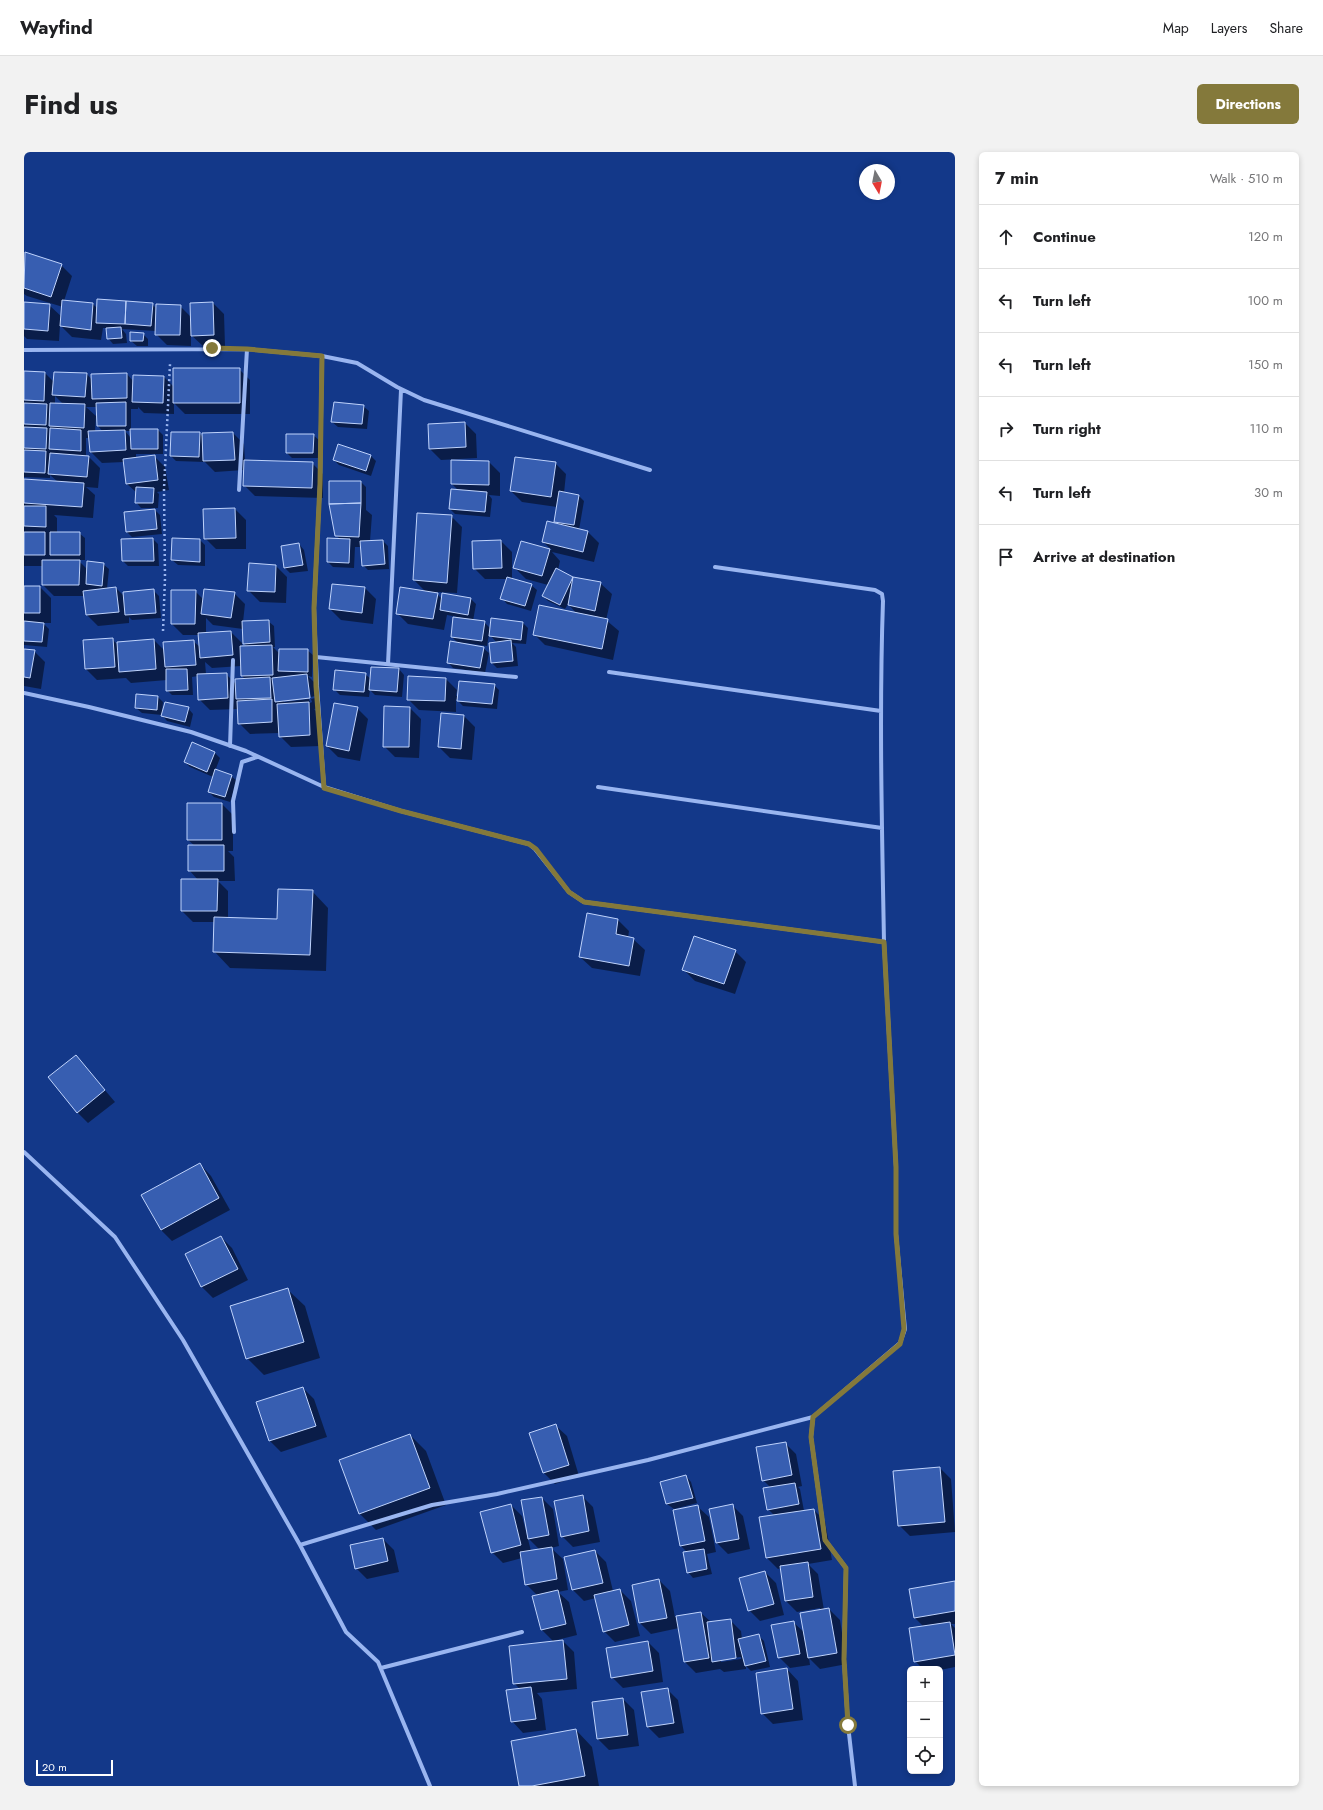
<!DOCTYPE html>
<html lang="en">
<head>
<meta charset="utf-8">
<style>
	:root { --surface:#fff; --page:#f2f2f2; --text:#202124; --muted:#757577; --line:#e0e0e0; --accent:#84793b }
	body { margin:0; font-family:Jost,sans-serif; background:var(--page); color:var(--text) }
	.controls { position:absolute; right:12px; bottom:12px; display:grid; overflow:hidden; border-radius:6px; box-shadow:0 2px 6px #0003 }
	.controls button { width:36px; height:36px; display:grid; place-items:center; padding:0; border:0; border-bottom:1px solid var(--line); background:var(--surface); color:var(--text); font:20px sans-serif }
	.compass { position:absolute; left:835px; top:12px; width:36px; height:36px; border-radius:50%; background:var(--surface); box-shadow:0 2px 6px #0003; rotate:170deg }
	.scale { position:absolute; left:12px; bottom:10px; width:77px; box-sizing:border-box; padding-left:4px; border:2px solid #fff; border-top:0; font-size:11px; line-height:14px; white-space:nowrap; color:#fff; -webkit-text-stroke:3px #133889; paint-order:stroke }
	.stop { position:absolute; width:12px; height:12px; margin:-9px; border:3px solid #84793b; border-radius:50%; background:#fff }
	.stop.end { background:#84793b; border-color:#fff; box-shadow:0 1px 4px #0008 }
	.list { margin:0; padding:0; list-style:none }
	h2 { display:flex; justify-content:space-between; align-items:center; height:52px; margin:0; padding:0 16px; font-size:17px }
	h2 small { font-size:13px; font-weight:400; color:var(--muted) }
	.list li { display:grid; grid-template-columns:26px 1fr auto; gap:12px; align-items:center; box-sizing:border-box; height:64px; padding:0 16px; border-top:1px solid var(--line) }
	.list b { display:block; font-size:15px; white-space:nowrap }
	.list em { font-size:13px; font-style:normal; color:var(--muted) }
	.icon { flex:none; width:22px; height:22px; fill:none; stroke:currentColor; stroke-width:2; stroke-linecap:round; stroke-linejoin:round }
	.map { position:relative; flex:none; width:931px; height:1634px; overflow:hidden; border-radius:6px }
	header { display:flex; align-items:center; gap:24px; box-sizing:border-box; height:56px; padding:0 20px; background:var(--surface); border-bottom:1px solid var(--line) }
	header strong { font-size:19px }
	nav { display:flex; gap:22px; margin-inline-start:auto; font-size:14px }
	.intro { display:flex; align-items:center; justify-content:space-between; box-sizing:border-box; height:96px; padding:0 24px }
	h1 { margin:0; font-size:28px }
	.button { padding:10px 18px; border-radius:6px; background:var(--accent); color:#fff; font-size:14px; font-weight:700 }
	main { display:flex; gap:24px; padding:0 24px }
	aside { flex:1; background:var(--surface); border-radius:6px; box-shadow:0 2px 6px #0003 }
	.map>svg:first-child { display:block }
	.shadow { fill:#0007; fill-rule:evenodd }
	.building { fill:#375eb1; stroke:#bfd3fc }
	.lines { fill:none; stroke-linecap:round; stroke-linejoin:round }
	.path { stroke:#99b5f0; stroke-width:2.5; stroke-dasharray:2 3; stroke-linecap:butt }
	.street { stroke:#99b5f0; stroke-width:4 }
	.route { stroke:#84793b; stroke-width:5 }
</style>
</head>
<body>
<header>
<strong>Wayfind</strong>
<nav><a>Map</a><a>Layers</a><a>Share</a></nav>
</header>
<div class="intro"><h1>Find us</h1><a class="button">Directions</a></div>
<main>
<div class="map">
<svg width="931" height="1634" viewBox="0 0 931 1634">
	<rect width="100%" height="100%" fill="#133889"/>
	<path class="shadow" d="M1 102 37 113 48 124 40 149 69 152 74 157 128 152 133 157 156 154 167 165 189 151 200 162 201 194H179L167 183V194L143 193 132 182V179L98 177 102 182 103 191 89 192 84 186 83 176H79L77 188 48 185 36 173 35 189 3 187 0 184V151L25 153 38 165 39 155 3 144 0 142Z
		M119 182 124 187V194H113L107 189Z
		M215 217 226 228V262H161L150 251V262L120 261 114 255V257H107V278H134L139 283V302H112V307L130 304 141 315 145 338 133 340 135 342 134 356H117L112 350 113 341 103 332 100 310 78 311 66 299V286H62V305H65L76 316 74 336 62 335 71 343 69 366 30 363 33 366V381H55L61 386V408H54L64 418 79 412 85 417 83 437 92 436 101 445 130 439 135 444 137 466 108 468 105 465V471L74 474 63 463 61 444H30L19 433V414H0V328L34 330 26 323V326L0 325V220L21 221 30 230 63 222 68 228 103 222 109 229 140 225 150 235ZM31 244 39 252H31ZM62 255H73L74 274 79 280H71L72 264ZM101 279H107V286Z
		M339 254 345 259 343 277 314 275 308 270Z
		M441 271 452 282 453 306 417 308 406 297Z
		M175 281 179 285 209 281 220 292 221 309 288 311 299 322V346L231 344 220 333V318L191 320 181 310 152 309 147 304Z
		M289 283 295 288 294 306H268L263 301Z
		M315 293 347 304 352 309 347 324 315 313 310 308Z
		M465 310 476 321V344L465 343 468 347 466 365 431 362 426 357 435 339 428 332Z
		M531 311 542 322 540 341 555 344 560 349 555 378 564 380 575 391 570 410 528 400 536 409 534 418 549 426 576 431 588 442 582 468 595 479 589 508 521 493 510 482 553 462 544 452 541 457 524 449 519 444 524 433 502 427 491 416 498 390 528 398 519 390 534 373 531 370 533 355 498 350 487 339Z
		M337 330 342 335V358L348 363 346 389H359L364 394 365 417 344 418 339 413 338 395H331L330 416 309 415 304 410 317 388 312 383Z
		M211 357 222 368V397H192L181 386Z
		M131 358 136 363 138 382 108 385 103 380Z
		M427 364 438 375 433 441 411 440 418 447H447L452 452 449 469 460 470 467 477 499 471 504 476 502 492 488 491 492 495 494 514 473 516 468 511 473 491 465 482 463 494 441 491V493L459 496 465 501 461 521 429 516 424 510 435 492 428 485 439 466 423 463 420 478 384 472 373 461 402 440 390 428Z
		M129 387 134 392 135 414H104L99 409Z
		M176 388 181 393V414L154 413 148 408Z
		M477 389 488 400V427L507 433 513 438 507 459 483 452 478 446 483 427H461L450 416Z
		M275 392 280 398 284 419 266 421 261 416 258 395Z
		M226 412 252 414 263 425 262 451 236 450 224 438Z
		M0 435H16L27 446V471H19L25 477 23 495 0 493Z
		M341 436 352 447 349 472 317 468 306 457Z
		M171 439 180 448 210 441 221 452 219 470 244 469 250 474 251 495H249L256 502 283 498 289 503 288 525 284 524 294 534 296 556 290 557 295 562 297 594 267 595 256 584V581L226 582 215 571 214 557 186 558 175 547 174 524 168 525 169 543H148L143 538V528L107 531 102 526 73 528 62 517 88 487 94 493 130 488 141 499 169 489 176 495 175 483H159L148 472ZM182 466 189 473 219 477 220 491 223 495H218V491L207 480 182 482ZM181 510 188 516 217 514 218 524 221 527 212 532 202 522H182ZM283 534H285L287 545 291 544V546L287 547 288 550 286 551 285 547 260 550V548Z
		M0 498 10 499 21 510 17 537 0 534Z
		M348 516 375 517 380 523 378 545 351 543 346 538 345 545 316 543 310 537 341 522 347 527Z
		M422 527 433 538 432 544 470 533 475 538 473 557 439 554 432 547V560L395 558 384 547Z
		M134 545 139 550 138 559 164 556 169 562 166 575 143 569 138 563 118 561 112 556Z
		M333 556 344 567 336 609 314 605 303 594Z
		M386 556 397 567 395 606 371 605 360 594Z
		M418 562 440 564 451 575 448 608 426 606 415 595Z
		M168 592 191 601 196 606 191 619 207 624 213 629 206 650 190 645 185 640 189 625 166 615 161 610Z
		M198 652 209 663V699H204L210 705 211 729H194L204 739V766L254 768 288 739 304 756 302 819 206 816 190 799 191 770H169L158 759 174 728 165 718 171 694 164 688Z
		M564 763 594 768 605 779 604 786 609 787 621 798 616 824 568 816 556 805Z
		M711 799 722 810 711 842 671 829 660 818Z
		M52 904 91 950 64 971 53 960Z
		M176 1012 187 1024 206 1058 148 1089 137 1078 119 1044Z
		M197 1085 208 1096 224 1128 189 1146 178 1135 162 1102Z
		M264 1138 281 1154 296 1206 240 1223 223 1206Z
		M279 1236 290 1247 303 1285 257 1300 246 1289 234 1251Z
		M531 1273 543 1284 555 1324 531 1332 520 1321Z
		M386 1283 402 1299 422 1353 352 1378 336 1362 316 1308Z
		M761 1291 772 1302 778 1334 774 1335 776 1337 780 1359 790 1358 801 1369 808 1408 784 1412 794 1422 800 1458 805 1457 816 1468 823 1512 796 1517 785 1506 786 1513 766 1516 755 1505 769 1470 781 1481 796 1458V1456L773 1460 762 1449 757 1416 754 1417 743 1406 751 1364 744 1357 747 1336 739 1328Z
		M916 1316 927 1327 931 1380 886 1384 875 1373Z
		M662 1324 667 1330 673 1351 650 1357 651 1358 673 1354 685 1365 692 1400 683 1402 688 1422 669 1426 664 1420V1401L657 1394 650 1357 643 1352 637 1331Z
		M558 1344 569 1355 576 1390 549 1395 538 1384Z
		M518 1346 529 1357 535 1394 527 1396 539 1407 544 1438 534 1440 545 1450 553 1483 529 1489 518 1478 509 1445 514 1444 502 1432 498 1406 479 1411 468 1400 487 1353 498 1364 507 1399 516 1398 504 1386Z
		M708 1353 719 1364 726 1397 704 1402 693 1391Z
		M359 1387 370 1398 375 1420 343 1427 332 1416Z
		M571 1399 582 1410 589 1439 596 1438 607 1449 616 1484 591 1490 580 1479 572 1446 560 1449 549 1438Z
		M741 1420 752 1431 760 1463 736 1469 725 1458Z
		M635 1428 646 1439 651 1465 677 1461 687 1470 706 1468 717 1479 718 1487 735 1484 740 1489 746 1515 727 1519 722 1514V1517L700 1520 696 1517 672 1521 661 1510 655 1476 627 1482 616 1471ZM717 1505V1507L697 1510V1507Z
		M931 1430V1472H927L931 1476V1515L916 1518 899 1517 891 1509 900 1475 891 1466 886 1438Z
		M539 1489 550 1500 553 1537 513 1541 518 1547 522 1578 499 1581 488 1569 496 1537 490 1531Z
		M624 1490 635 1501 639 1530 599 1536 588 1525Z
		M763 1517 774 1529 779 1568 749 1572 738 1561Z
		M643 1537 654 1548 660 1581 635 1586 624 1575 618 1541Z
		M599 1547 610 1558 615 1594 585 1598 574 1587Z
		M552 1578 568 1595 575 1634H496Z"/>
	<path class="building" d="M1 100 38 112 27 145 0 136Z
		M73 147 102 149 101 172 72 171Z
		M38 148 69 151 67 178 36 174Z
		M102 149 129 151 127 174 101 172Z
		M0 150 26 152 24 179 0 177Z
		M189 150 190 183 167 184 166 151Z
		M132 152 157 153 156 183H131Z
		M97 175 98 186 83 187 82 176Z
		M106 180 120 181 119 189H106Z
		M149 216H216V251H149Z
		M0 219 21 220 20 249 0 248Z
		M30 220 63 221 61 245 28 243Z
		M103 221V246L68 247 67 222Z
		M109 223 140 224 139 251 108 250Z
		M102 250V274H73L72 251Z
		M310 250 340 253 338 272 307 270Z
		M0 251 23 252 22 273 0 272Z
		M26 251 61 252 60 276 25 274Z
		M441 270 442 295 405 297 404 272Z
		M0 275 23 276 22 297 0 296Z
		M26 276 57 278V299L25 297Z
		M106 277H134V297H107Z
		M101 278 102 298 66 300 64 279Z
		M147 280H176L175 305 146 304Z
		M209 280 211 308 179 309 178 281Z
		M262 282H290L289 301H262Z
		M314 292 347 303 342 319 309 308Z
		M0 298 22 299 21 321 0 320Z
		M26 301 65 304 63 325 24 322Z
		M131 303 134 328 102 332 99 307Z
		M491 305 532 310 527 345 486 339Z
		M220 308 289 310 288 336 219 334Z
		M427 308 465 309V333L427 332Z
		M0 327 60 331 58 355 0 351Z
		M305 329H337V351L305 352Z
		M112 335 130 336 129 351H111Z
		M427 337 463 340 461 360 425 357Z
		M535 339 555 343 550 373 530 370Z
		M337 351 335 385 311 384 305 352Z
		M0 354H22V375L0 374Z
		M211 356 212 386 180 387 179 357Z
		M131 357 133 377 102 380 100 360Z
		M393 361 428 363 423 431 389 428Z
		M523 369 564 379 559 400 518 390Z
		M0 380H21V403H0Z
		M26 380H56V403H26Z
		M129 386 130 409H98L97 387Z
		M148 386 176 387V410L147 408Z
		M303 386 326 387 325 411 303 410Z
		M359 388 361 412 338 414 336 389Z
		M477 388 478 416 449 417 448 389Z
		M497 389 526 397 518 424 489 416Z
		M275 391 279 413 260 416 257 394Z
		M18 408H56L55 433H18Z
		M63 409 80 411 78 434 62 432Z
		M225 411 252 413 251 440 223 439Z
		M532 416 549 425 536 453 518 444Z
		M483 425 508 432 501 454 476 447Z
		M549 425 577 430 571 459 544 453Z
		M308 432 341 435 338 461 305 457Z
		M0 434H16V461H0Z
		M92 435 95 460 62 463 59 439Z
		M376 435 414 441 409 467 372 462Z
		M130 437 132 461 101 463 99 440Z
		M180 437 211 440 207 466 177 462Z
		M147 438H172L171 472H147Z
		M418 441 447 446 444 463 416 458Z
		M515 453 584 467 578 497 509 483Z
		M429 465 461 469 458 489 427 485Z
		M467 466 499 470 497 488 465 484Z
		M245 468 246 490 219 492 218 469Z
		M0 469 20 471 18 490 0 489Z
		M207 479 209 503 176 506 174 481Z
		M89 486 91 515 61 517 59 488Z
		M130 487 132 517 95 520 93 490Z
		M170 488 172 513 141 515 139 490Z
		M487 488 489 509 467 511 465 491Z
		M426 489 460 495 456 516 423 511Z
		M248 493 249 523 217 524 216 494Z
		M0 497 11 498 6 526 0 525Z
		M255 497H284V520L254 519Z
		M347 515 375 516 373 540 345 538Z
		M142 517H163L164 538 142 539Z
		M311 518 342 521 340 540 309 538Z
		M203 521 204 546 174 548 173 522Z
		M283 522 286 546 251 550 248 526Z
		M384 524 422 526 421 549 383 548Z
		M246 525 247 546 212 547 211 527Z
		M435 529 471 532 468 552 433 549Z
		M112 542 134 544 133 558 111 556Z
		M248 547V570L214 572 213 549Z
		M141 550 165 555 161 570 137 564Z
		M285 550 286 583 255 585 253 552Z
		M310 551 334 555 325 599 302 594Z
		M360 554 386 555 385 595H359Z
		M417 561 440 563 437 597 414 595Z
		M168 590 191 600 183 620 160 610Z
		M191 617 208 623 201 645 184 640Z
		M163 651H198V688H163Z
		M164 693H200V719H164Z
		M157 727H194L193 759H157Z
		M254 737 289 738 286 803 189 800 190 765 253 767Z
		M563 761 594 767 592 782 610 786 605 814 555 805Z
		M670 784 712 798 700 832 658 818Z
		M52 903 81 938 53 961 24 925Z
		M176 1011 195 1046 137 1078 117 1043Z
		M197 1084 214 1117 177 1135 161 1102Z
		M264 1136 280 1190 222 1207 206 1154Z
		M279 1235 292 1274 245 1289 232 1250Z
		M532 1272 545 1313 519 1321 505 1281Z
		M386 1282 406 1336 335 1362 315 1308Z
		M762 1290 768 1323 738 1329 732 1295Z
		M916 1315 921 1370 874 1374 869 1319Z
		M662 1323 669 1346 642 1352 636 1330Z
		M771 1331 775 1352 743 1358 739 1336Z
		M559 1343 565 1379 537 1385 530 1349Z
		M518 1345 525 1383 504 1387 497 1348Z
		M487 1352 497 1393 467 1401 456 1360Z
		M709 1352 715 1387 692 1391 685 1357Z
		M674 1353 681 1389 656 1394 649 1358Z
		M790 1357 797 1397 742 1406 735 1365Z
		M359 1386 364 1409 331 1417 326 1393Z
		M528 1395 533 1427 501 1433 496 1400Z
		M680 1397 683 1417 663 1421 659 1400Z
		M571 1398 579 1431 548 1438 540 1405Z
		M784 1410 789 1445 761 1449 756 1414Z
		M741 1419 750 1452 724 1459 715 1426Z
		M635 1427 643 1466 615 1471 608 1433Z
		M931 1429V1459L890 1466 885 1437Z
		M596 1437 605 1473 579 1480 570 1443Z
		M534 1438 542 1472 517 1478 508 1444Z
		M805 1456 813 1501 784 1506 776 1461Z
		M677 1460 685 1506 660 1510 652 1464Z
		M707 1467 712 1506 688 1510 683 1470Z
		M770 1469 776 1502 754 1506 747 1473Z
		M926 1470 931 1503 890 1510 885 1476Z
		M735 1482 742 1509 721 1514 714 1487Z
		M539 1488 543 1527 489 1532 485 1494Z
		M624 1489 629 1519 587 1526 582 1496Z
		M763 1516 769 1557 737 1562 732 1521Z
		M507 1535 512 1567 487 1570 482 1538Z
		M644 1536 650 1571 623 1575 617 1540Z
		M599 1546 604 1583 573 1587 568 1550Z
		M552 1577 561 1624 508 1634H495L487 1589Z"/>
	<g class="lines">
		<path class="path" d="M139 479 141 426 140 337 146 212"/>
		<path class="street" d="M0 198 223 197 298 204 333 211 373 235 400 248 626 318
			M298 204 296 332 290 456 293 534 300 635
			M215 338 223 197
			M691 415 851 438 858 442 859 449C855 563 858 677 860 790
			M292 505 492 525
			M364 512 377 238
			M585 520 857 559
			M0 541 65 555 167 580 222 599 300 635 377 659 505 692 511 697 545 740 560 750 860 790 872 1015V1082L881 1177 876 1191 789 1265
			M206 594 209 508
			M574 635 858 676
			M210 680 209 649 218 610 233 605
			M0 1000 91 1085 159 1188 276 1393 322 1480 354 1510 406 1634
			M276 1393 408 1353 473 1342 624 1308 789 1265 787 1285 801 1388 822 1416 820 1507 824 1573 831 1634
			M357 1516 498 1480"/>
	</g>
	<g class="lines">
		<path class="route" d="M188 196 223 197 298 204 296 332 290 456 292 534 300 636 377 659 505 692 512 697 545 740 560 750 860 790 872 1015V1082L880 1177 876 1192 789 1265 787 1285 801 1388 822 1416 820 1507 824 1573"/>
	</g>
</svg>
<div class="controls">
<button>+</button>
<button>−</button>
<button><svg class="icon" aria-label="locate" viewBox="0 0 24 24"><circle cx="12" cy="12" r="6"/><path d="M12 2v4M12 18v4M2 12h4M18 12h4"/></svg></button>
</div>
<svg class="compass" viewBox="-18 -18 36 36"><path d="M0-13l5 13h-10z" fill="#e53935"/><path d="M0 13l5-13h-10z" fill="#757577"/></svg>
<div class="scale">20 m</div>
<div class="stop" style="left:824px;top:1573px"></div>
<div class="stop end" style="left:188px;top:196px"></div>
</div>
<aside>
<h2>7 min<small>Walk · 510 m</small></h2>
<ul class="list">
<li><svg class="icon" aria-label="ahead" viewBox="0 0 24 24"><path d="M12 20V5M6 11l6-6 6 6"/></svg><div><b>Continue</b></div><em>120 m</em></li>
<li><svg class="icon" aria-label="left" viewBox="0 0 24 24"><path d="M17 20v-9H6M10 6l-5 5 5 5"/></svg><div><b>Turn left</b></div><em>100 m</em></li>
<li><svg class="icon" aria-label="left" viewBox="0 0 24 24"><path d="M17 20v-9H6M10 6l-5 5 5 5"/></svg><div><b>Turn left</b></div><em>150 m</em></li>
<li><svg class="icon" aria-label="right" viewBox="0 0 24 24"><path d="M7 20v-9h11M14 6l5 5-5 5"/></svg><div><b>Turn right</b></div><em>110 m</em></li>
<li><svg class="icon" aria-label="left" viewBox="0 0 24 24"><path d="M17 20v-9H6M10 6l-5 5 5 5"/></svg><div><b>Turn left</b></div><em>30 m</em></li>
<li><svg class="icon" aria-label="arrive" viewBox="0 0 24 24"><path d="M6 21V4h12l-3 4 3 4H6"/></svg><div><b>Arrive at destination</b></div></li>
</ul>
</aside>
</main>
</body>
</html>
